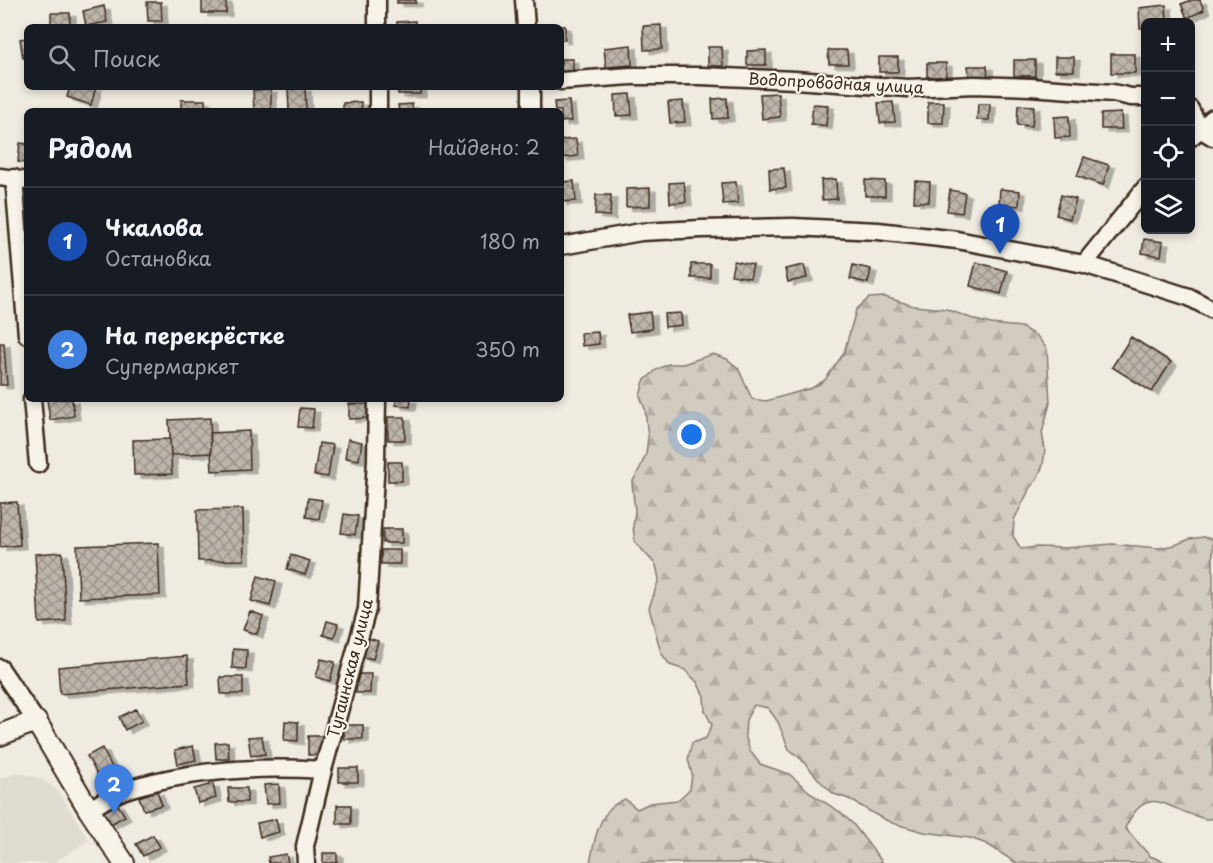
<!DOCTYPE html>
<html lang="ru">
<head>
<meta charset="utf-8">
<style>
	:root { --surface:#171b24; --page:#20242c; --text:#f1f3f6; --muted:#9ea1a6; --line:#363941; --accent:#b45309 }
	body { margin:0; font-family:"Playpen Sans",sans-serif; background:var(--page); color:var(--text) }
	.controls { position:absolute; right:18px; top:18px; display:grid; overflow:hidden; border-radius:9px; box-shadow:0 3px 9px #0003 }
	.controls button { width:54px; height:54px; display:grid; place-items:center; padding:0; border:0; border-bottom:2px solid var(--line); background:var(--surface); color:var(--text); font:30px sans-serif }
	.you { position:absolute; left:692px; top:435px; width:21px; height:21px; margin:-15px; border:4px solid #fff; border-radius:50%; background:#1a73e8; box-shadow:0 0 0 9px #1a73e833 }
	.badge { display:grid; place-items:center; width:39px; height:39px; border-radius:50%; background:var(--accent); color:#fff; font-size:20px; font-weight:700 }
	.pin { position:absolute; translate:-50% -50px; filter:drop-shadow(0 2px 3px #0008) }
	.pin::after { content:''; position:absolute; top:32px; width:21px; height:18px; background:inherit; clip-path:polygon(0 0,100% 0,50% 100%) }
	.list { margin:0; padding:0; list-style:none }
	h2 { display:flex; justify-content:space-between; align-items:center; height:78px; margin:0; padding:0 24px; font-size:26px }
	h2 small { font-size:20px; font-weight:400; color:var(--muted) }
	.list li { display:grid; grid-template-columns:39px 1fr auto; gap:18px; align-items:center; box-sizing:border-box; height:108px; padding:0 24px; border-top:2px solid var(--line) }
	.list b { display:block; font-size:22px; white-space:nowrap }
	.list p { margin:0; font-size:20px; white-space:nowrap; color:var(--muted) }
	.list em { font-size:20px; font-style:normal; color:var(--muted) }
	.icon { flex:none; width:33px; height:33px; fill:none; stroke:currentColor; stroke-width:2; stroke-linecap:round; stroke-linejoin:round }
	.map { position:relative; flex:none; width:1213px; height:863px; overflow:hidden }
	.search { position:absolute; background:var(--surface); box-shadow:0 3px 9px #0003; left:24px; top:24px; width:540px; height:66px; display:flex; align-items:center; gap:15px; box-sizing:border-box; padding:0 21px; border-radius:9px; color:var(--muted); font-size:22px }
	.panel { position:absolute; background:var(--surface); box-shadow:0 3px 9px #0003; left:24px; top:108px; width:540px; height:294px; border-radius:9px }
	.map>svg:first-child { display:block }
	.built { fill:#e0dbd0 }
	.forest { fill:url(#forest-firs); stroke:#867a6f; stroke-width:1.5 }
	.building { fill:url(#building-cross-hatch); stroke:#3b2a1e; stroke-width:1.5; filter:url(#shadow) }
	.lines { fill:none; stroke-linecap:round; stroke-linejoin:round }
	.minor-casing { stroke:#3b2a1e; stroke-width:21 }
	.tertiary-casing { stroke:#3b2a1e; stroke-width:24 }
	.minor { stroke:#f7f3e8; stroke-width:16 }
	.tertiary { stroke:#f7f3e8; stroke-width:20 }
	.labels { text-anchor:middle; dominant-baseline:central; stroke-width:4.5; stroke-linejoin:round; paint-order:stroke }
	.street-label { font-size:16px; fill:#3b2a1e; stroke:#f7f3e8 }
</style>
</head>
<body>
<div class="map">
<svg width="1213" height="863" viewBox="0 0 1213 863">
	<defs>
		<pattern id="forest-firs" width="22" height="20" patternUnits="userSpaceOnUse" patternTransform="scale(1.5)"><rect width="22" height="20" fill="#d1cbc0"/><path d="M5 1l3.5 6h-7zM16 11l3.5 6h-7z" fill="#b4aea5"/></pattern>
		<pattern id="building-cross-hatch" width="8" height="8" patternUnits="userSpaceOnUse" patternTransform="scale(1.5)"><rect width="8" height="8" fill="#bdb5aa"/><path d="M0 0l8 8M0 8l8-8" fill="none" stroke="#9b938a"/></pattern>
		<filter id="shadow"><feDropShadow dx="6" dy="3.5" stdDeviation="0" flood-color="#0004"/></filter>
	</defs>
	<rect width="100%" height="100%" fill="#efebe0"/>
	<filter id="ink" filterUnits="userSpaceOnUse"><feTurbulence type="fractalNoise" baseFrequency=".0167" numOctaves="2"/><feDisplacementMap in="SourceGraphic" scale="12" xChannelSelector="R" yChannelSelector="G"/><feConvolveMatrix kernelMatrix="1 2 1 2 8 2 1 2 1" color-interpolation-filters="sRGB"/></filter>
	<g filter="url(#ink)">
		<path class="built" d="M18 773 32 776 44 781 58 791 89 840 53 863H0V779Z"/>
		<path class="forest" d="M885 297 914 306 946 309 976 320 991 324 1021 327 1037 336 1047 349 1050 403 1042 433 1045 449 1043 465 1037 479 1028 492 1014 520 1013 536 1021 549 1037 547 1065 548 1112 544 1159 548 1175 545 1190 539 1203 537 1213 539V818C1207 820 1205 819 1199 817 1165 808 1147 782 1125 828L1150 856 1167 863H1016L987 844 970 838 924 832 892 823 878 816 849 799 834 794 822 783 801 759 789 749 778 722 768 708 754 705 746 720 745 735 750 751 760 764 789 774 813 795 840 812 853 824 883 863H590C594 844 597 819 613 806 616 803 621 801 625 799L637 809 650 803 678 800 690 789 692 774 688 759 692 743 706 738 712 725 705 711 704 696 697 682 685 670 670 665 661 653 649 608 659 579 656 565 635 542 633 527 635 511 632 483 640 468 646 454 648 438 645 409 640 396 644 381 656 370 668 364H683L713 354 727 359 738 368 752 399 766 401 812 388 825 380 844 353 856 310 869 298Z"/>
		<path class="building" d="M202 0H226V13H202Z
			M397 0H416V3H397Z
			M1192 0H1200L1204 10 1187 18 1181 4Z
			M147 2H161L162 21H148Z
			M1166 5 1167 22H1146V28H1140L1139 8Z
			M104 6 107 22 86 26 83 11Z
			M51 13H70V27H51Z
			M415 21V27H397V22Z
			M661 25 662 49 644 50 643 26Z
			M546 26H565V40H561V27H546Z
			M27 38V57L23 58 20 39Z
			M631 45 632 65 606 67 604 48Z
			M708 47H722L723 66H708Z
			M766 50V65H747V51Z
			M828 50H847L848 64H829Z
			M1111 54H1135V73H1111Z
			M879 57H898V72H879Z
			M1055 57H1074V71H1055Z
			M561 59H573V73H561Z
			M1014 60H1035V76H1014Z
			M927 63H946V77H927Z
			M968 66H987L988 80H969Z
			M70 87H96L91 105 67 97Z
			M398 87H420V94H398Z
			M305 88 306 111H289L288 89Z
			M271 89V111H254L253 90Z
			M778 93 780 117 762 119 760 94Z
			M630 94 632 115 616 116 615 95Z
			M727 98 728 118 713 119 712 99Z
			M181 100H205V111H181Z
			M569 101 571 121 561 122V111H555L554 102Z
			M683 101 685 122 670 123 668 102Z
			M361 102 362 111H343V103Z
			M893 102 895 122 880 123 878 103Z
			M928 102H944L943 123H928Z
			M412 104 413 111H399L398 105Z
			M813 104 828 105 826 126 811 124Z
			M978 104H990L989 120H977Z
			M1018 105 1034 106 1032 126 1017 125Z
			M1121 113 1122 129H1101V114Z
			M1069 116 1070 137 1055 138 1054 117Z
			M576 139 578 156 561 158V140Z
			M20 143 27 144V163L18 162Z
			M1084 157 1109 165 1103 185 1077 176Z
			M784 168 786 188 770 189 769 169Z
			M836 179 837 199 822 200 821 180Z
			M865 180 885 181V196H865Z
			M574 181 576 201 561 202V182Z
			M915 181 930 182 929 202H914Z
			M684 182 686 202 670 203 669 183Z
			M736 182 738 203 723 204 721 183Z
			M650 188V206L626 207V189Z
			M1000 189 1020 191 1019 206 999 204Z
			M950 190 965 193 962 213 947 211Z
			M596 195H611L610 216 595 215Z
			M1061 195 1076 199 1070 219 1056 215Z
			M1144 239 1163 242 1161 256 1142 253Z
			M734 261 753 265 750 278 731 275Z
			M976 262 1007 271 1001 294 970 286Z
			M691 264H710V278H691Z
			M804 265 807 278 788 282 785 269Z
			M853 265 871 269 868 283 850 279Z
			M650 312 652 329 630 332 627 315Z
			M681 313 682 325 665 327 664 314Z
			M598 332 599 344 582 346 581 333Z
			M1131 337 1171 362 1152 392 1112 367Z
			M0 343H4L7 385H0Z
			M47 399H72L74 416 50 420Z
			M396 399H411L410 407 396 405Z
			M349 404H368V418L349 419Z
			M300 408 314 409 312 428 298 427Z
			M388 417H405V440H388Z
			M210 418 211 453 171 455 169 420Z
			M249 431 250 469 212 471 210 433Z
			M170 439 172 474 134 475 133 440Z
			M348 439 362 442 359 460 345 458Z
			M319 443 333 445 328 477 314 475Z
			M388 462H402V481H388Z
			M308 498 322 500 319 519 306 517Z
			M17 502 20 545 0 547V503Z
			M243 509 244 560 198 561 197 510Z
			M344 514 358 516 355 535 341 533Z
			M383 529H402V543H383Z
			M158 543 160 595 79 598 77 546Z
			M381 550H400V564H381Z
			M62 552 66 621 39 623 35 554Z
			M291 555 310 561 305 575 287 569Z
			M258 576 276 581 270 606 251 601Z
			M250 611 263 616 257 634 243 630Z
			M327 621 338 624 334 638 323 635Z
			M364 637 378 641 373 659 359 656Z
			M233 649 247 650 246 669 232 668Z
			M187 656 189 683 60 694 58 667Z
			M321 659 335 662 330 681 316 677Z
			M357 674H371L370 693H356Z
			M220 677H243V694H221Z
			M136 709 142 721 125 730 119 717Z
			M285 721 298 722V741L284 740Z
			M344 725H363V739H344Z
			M262 736 265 754 251 756 248 737Z
			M308 736H322V755H308Z
			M228 742 229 759H216L215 743Z
			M193 746 196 760 178 764 175 750Z
			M102 748 113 769 98 776 87 756Z
			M339 768H358V782H339Z
			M213 784 216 798 198 803 194 789Z
			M279 784 280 803 266 804 264 785Z
			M228 788H247V802H229Z
			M157 791 162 805 144 810 139 797Z
			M117 803 125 816 111 824 103 811Z
			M337 805H351V824H337Z
			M276 819 279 832 260 837 257 823Z
			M153 835 160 847 143 856 136 844Z
			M323 853H337V863H323Z
			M286 854 288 863H269L268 857Z"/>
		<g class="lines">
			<g class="minor-casing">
				<path id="minor" d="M377 0V27
					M524 0 526 27
					M561 81 631 76H701L795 80 908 88 974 85 1030 87 1113 93 1131 97H1146
					M378 87V111
					M531 87V111
					M1190 109 1200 129 1213 137
					M1190 138 1213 118
					M0 177 27 181
					M14 178 27 335
					M561 246 641 232 701 229 793 227 878 231 957 240 1084 264 1189 297 1213 310
					M1084 264 1146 187
					M32 399 38 464
					M0 668 36 721
					M89 810C100 803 113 794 125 790 187 770 258 766 323 770
					M306 863 305 846 323 770 367 609 376 460 377 399"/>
			</g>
			<g class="tertiary-casing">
				<path id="tertiary" d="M0 735 36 721 89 810 124 863"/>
			</g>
			<use href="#minor" class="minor"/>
			<use href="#tertiary" class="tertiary"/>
		</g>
	</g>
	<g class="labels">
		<g class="street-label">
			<text transform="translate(836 82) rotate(3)">Водопроводная улица</text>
			<text transform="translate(349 668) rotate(-76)">Тугаинская улица</text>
		</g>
	</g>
</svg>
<div class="controls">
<button>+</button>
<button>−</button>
<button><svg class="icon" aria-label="locate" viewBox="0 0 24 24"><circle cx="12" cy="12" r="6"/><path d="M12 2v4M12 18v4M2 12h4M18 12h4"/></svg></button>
<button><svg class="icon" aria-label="layers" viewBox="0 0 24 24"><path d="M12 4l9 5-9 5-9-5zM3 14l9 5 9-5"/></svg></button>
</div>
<div class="you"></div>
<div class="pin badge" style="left:1000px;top:254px;background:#1a4fb4">1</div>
<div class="pin badge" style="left:114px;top:814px;background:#3f7fe0">2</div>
<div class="search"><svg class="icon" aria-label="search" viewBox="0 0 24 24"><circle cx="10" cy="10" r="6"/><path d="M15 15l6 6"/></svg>Поиск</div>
<section class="panel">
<h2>Рядом<small>Найдено: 2</small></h2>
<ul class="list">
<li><span class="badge" style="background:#1a4fb4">1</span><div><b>Чкалова</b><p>Остановка</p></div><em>180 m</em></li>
<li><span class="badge" style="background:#3f7fe0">2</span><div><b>На перекрёстке</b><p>Супермаркет</p></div><em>350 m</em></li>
</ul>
</section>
</div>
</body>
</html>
